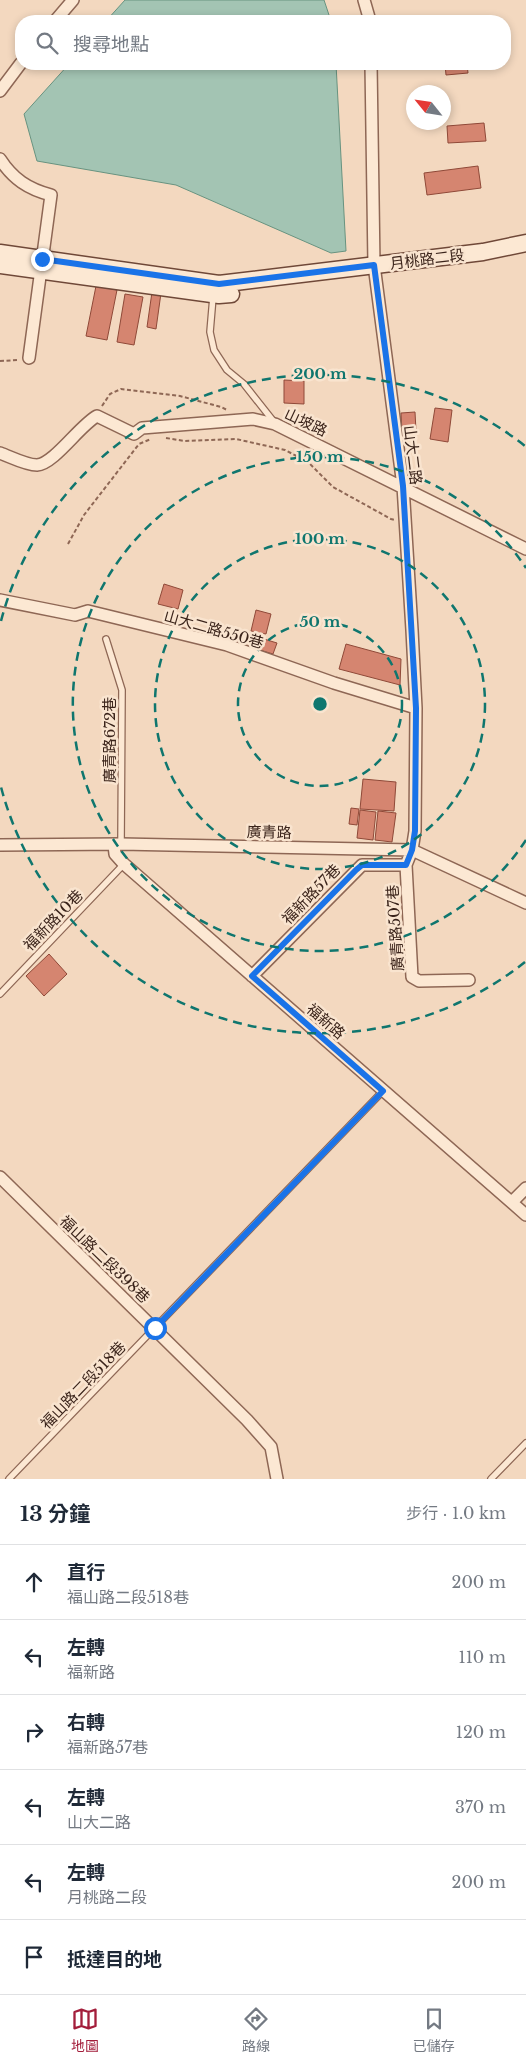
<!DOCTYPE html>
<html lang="zh-TW">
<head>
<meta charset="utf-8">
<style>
	:root { --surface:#fff; --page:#f2f2f3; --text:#1f2937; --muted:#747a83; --line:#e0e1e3; --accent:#a31e3b }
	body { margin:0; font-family:"Libre Baskerville","Noto Sans TC",serif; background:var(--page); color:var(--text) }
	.compass { position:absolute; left:406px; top:85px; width:45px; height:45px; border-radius:50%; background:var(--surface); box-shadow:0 2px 8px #0003; rotate:300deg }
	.stop { position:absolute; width:15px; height:15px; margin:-11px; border:4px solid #1a73e8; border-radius:50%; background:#fff }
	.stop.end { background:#1a73e8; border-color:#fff; box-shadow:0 1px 5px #0008 }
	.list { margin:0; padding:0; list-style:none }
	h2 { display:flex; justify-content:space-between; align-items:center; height:65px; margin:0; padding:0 20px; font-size:21px }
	h2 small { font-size:16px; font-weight:400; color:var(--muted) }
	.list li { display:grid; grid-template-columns:32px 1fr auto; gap:15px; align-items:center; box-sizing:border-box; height:75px; padding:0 20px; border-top:1px solid var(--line) }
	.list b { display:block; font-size:19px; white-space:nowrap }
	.list p { margin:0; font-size:16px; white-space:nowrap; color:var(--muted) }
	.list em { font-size:16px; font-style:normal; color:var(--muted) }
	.icon { flex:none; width:28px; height:28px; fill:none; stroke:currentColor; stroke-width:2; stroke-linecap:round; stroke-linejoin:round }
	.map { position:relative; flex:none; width:526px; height:1479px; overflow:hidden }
	.search { position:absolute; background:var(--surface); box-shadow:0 2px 8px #0003; left:15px; right:15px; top:15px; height:55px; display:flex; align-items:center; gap:12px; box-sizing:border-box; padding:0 18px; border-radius:20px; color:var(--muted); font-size:19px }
	.sheet { height:515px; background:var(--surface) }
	nav { display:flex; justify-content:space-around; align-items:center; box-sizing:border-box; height:70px; border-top:1px solid var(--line); background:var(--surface); font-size:14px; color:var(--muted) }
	nav a { display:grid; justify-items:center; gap:2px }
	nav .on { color:var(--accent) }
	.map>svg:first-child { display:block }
	.water { fill:#a3c4b3; stroke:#689380 }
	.building { fill:#d58570; stroke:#8f4938 }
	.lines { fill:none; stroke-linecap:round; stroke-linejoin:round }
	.lane-casing { stroke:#8e6755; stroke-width:8 }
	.street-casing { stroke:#8e6755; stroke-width:14 }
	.secondary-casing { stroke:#6f4838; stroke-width:19 }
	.path { stroke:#8e6755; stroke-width:2; stroke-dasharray:4 2.5; stroke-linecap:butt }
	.lane { stroke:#fce8d3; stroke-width:5.5 }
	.street { stroke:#fce8d3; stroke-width:11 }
	.secondary { stroke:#fce8d3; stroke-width:16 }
	.route { stroke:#1a73e8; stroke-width:6 }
	.ring { fill:none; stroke:#0f766e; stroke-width:2.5; stroke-dasharray:9 6 }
	.labels { text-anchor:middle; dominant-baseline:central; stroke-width:5; stroke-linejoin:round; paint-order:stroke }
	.street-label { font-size:15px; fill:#3b241b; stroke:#f9e4cf }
	.centre { fill:#0f766e; stroke:#f9e4cf; stroke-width:2.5 }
	.ring-label { font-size:15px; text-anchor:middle; font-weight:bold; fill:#0f766e; stroke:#f9e4cf; stroke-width:5; stroke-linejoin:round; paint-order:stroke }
</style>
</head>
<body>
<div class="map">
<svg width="526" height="1479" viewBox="0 0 526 1479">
	<rect width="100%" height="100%" fill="#f3d8bf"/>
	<path class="water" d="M125 0H324L331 21H106Z
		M69 64H336L346 251 331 253 176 185 37 161 24 114Z"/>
	<path class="building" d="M445 64H467L468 73 446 75Z
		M484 123 486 141 448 143 447 126Z
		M478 166 481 188 427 195 424 173Z
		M96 286 117 290 107 340 86 336Z
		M152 292 161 293 156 329 147 327Z
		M125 294 143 297 134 345 117 342Z
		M284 380 304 381V404L284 403Z
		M435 408 452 410 448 442 430 439Z
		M415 412 416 431 402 432 401 413Z
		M164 584 183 590 178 609 158 604Z
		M256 610 271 614 266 634 251 631Z
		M254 636 277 643 273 654 250 647Z
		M346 644 401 659 400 685 339 669Z
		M363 779 396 782 394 811 360 809Z
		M351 808 359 809 357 825 349 824Z
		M360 810 376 812 373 840 357 838Z
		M378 811 396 813 392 842 375 840Z
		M49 954 67 974 44 996 26 976Z"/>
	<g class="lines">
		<g class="lane-casing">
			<path id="lane" d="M213 297 210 332 214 350 227 370 244 384 274 422
				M106 639 122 690 121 844
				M0 994 124 864
				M9 1479 383 1091
				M491 1479 526 1443"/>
		</g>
		<g class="street-casing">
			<path id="street" d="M364 0 370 21
				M55 21 73 0
				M371 64 374 265 403 486 412 630 416 708 415 831 412 850 406 865 412 977 419 981 469 980
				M0 91 21 63
				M0 159C13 179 28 189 51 195L29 358
				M0 453C11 457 26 465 37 465 54 464 80 425 97 416L134 434 142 428 253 419 275 424 526 549
				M0 600 75 615 88 611 227 645 334 683 416 708
				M0 845 121 844 412 850 526 903
				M114 845 115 854 124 864 526 1215
				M252 976 362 865H406
				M0 1177 247 1420 271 1447 277 1479
				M512 1202 526 1188"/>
		</g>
		<g class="secondary-casing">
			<path id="secondary" d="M0 253 219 284 483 252 526 243
				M0 265 219 295 231 294"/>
		</g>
		<path class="path" d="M0 361 18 360
			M102 406 110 394 121 389 180 396 221 407 227 410
			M166 438 185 441 236 439 285 450 308 462 333 487 391 519 395 520
			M68 544 84 515 139 444 151 439"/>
		<use href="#lane" class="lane"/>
		<use href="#street" class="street"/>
		<use href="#secondary" class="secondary"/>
	</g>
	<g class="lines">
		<path class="route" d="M42 259 219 284 374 265 403 486 416 708 415 831 412 850 406 865H362L356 870 252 976 383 1091 155 1328"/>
	</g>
	<g class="ring">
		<circle cx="320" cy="704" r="82"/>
		<circle cx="320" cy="704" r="165"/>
		<path d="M526 840A247 247 0 1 1 526 568"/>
		<path d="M525 962A330 330 0 0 1 1 787M1 621A330 330 0 0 1 525 446"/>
	</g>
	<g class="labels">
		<g class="street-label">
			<text transform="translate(427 259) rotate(-7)">月桃路二段</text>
			<text transform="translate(306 422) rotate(25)">山坡路</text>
			<text transform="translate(413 455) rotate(83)">山大二路</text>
			<text transform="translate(214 629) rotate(16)">山大二路550巷</text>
			<text transform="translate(109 740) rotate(-90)">廣青路672巷</text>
			<text transform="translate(269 832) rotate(1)">廣青路</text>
			<text transform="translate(311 894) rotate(-46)">福新路57巷</text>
			<text transform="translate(53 920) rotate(-46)">福新路10巷</text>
			<text transform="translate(395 928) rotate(-94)">廣青路507巷</text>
			<text transform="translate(326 1021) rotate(41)">福新路</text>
			<text transform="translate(105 1259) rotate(44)">福山路二段398巷</text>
			<text transform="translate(83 1385) rotate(-46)">福山路二段518巷</text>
		</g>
	</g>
	<circle cx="320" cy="704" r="8" class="centre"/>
	<g class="ring-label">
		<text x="320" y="379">200 m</text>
		<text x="320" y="462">150 m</text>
		<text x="320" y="544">100 m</text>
		<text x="320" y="627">50 m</text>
	</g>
</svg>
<svg class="compass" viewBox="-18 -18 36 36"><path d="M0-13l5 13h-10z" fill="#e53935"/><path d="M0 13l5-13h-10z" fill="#747a83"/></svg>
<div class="stop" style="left:155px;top:1328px"></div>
<div class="stop end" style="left:42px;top:259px"></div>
<div class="search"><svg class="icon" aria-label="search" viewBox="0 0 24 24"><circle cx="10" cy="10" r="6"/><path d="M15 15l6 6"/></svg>搜尋地點</div>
</div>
<section class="sheet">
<h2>13 分鐘<small>步行 · 1.0 km</small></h2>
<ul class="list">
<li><svg class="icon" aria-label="ahead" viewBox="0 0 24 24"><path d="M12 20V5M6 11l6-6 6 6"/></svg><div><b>直行</b><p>福山路二段518巷</p></div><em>200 m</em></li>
<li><svg class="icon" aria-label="left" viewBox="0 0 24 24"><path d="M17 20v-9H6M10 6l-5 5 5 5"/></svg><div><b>左轉</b><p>福新路</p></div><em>110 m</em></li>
<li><svg class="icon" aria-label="right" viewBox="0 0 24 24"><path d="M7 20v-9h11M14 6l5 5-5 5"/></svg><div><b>右轉</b><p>福新路57巷</p></div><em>120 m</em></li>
<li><svg class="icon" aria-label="left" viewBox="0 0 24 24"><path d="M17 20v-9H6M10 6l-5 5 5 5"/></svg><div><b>左轉</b><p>山大二路</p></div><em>370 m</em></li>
<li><svg class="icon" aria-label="left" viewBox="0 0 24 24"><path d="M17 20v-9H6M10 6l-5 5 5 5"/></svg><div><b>左轉</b><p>月桃路二段</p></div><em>200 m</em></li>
<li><svg class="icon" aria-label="arrive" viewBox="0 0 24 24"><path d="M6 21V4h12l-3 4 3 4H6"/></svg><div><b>抵達目的地</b></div></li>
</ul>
</section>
<nav>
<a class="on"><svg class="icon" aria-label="map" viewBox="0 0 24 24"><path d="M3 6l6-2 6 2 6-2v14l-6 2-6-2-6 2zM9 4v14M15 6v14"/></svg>地圖</a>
<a><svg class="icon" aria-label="directions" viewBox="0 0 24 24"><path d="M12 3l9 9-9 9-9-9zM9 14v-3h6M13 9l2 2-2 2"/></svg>路線</a>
<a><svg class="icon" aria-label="saved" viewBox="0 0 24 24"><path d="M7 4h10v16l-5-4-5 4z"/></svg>已儲存</a>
</nav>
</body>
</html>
